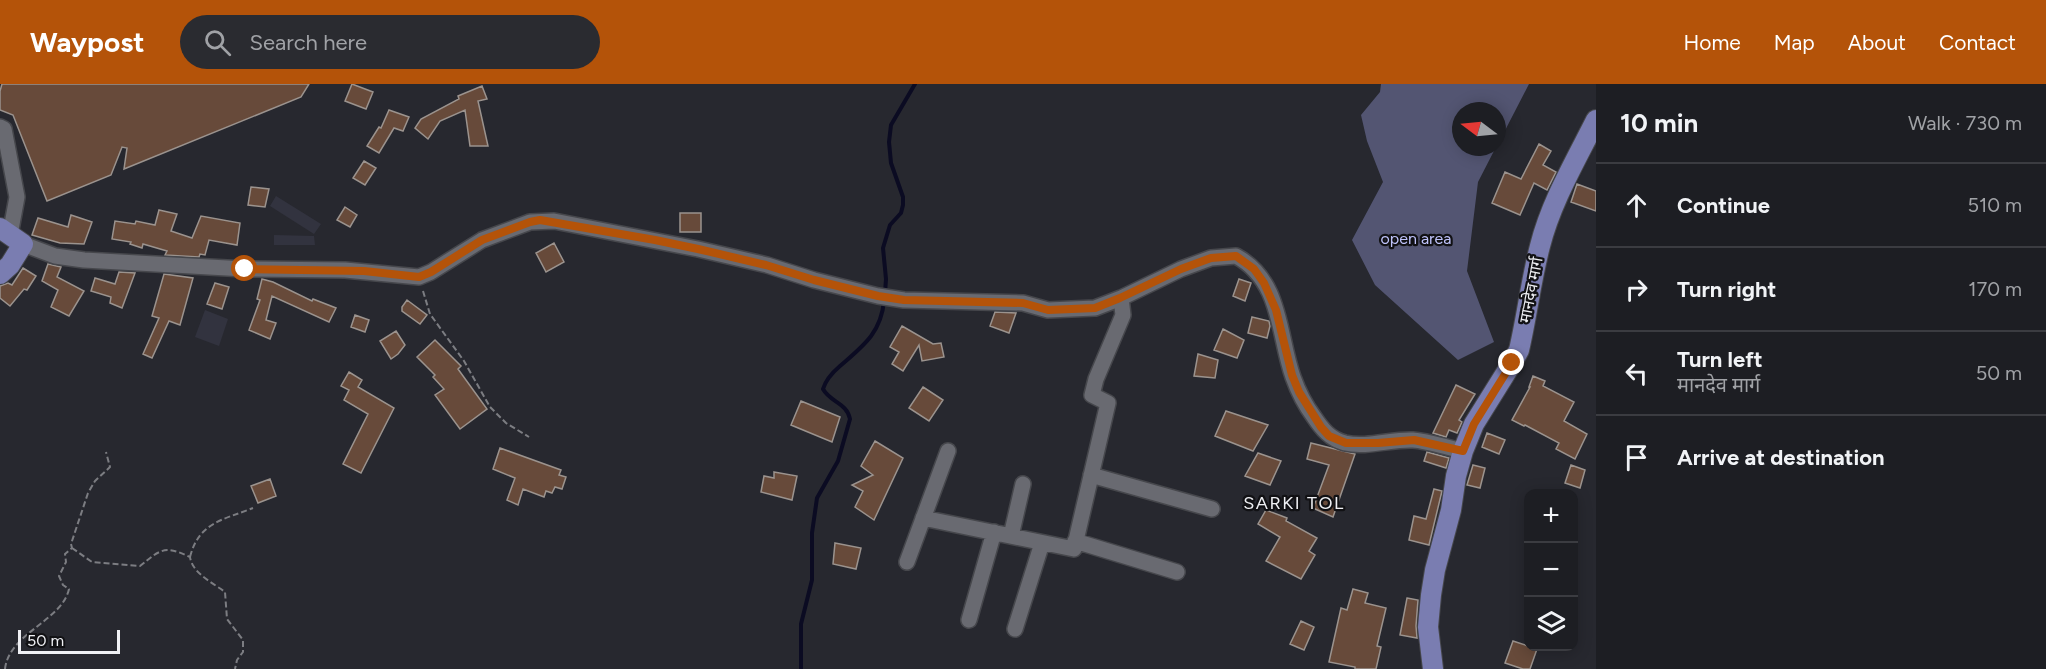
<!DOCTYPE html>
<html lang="en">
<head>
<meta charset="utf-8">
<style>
	:root { --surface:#1d1e23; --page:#2a2b30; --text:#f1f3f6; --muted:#a0a2a6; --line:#3b3c41; --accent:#b45309 }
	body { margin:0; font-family:Figtree,"Noto Sans Devanagari",sans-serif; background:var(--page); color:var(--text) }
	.controls { position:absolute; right:18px; bottom:18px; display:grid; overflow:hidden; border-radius:12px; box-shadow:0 3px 15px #0003 }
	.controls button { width:54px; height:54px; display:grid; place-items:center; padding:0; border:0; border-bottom:2px solid var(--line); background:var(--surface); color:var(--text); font:30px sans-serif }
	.compass { position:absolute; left:1452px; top:18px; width:54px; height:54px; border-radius:50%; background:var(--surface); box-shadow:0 3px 15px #0003; rotate:286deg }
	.scale { position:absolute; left:18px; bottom:15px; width:102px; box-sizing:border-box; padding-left:6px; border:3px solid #eff0f4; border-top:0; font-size:16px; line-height:21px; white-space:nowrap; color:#eff0f4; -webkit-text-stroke:4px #111114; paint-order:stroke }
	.stop { position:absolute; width:18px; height:18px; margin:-14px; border:4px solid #b45309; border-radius:50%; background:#fff }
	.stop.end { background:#b45309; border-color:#fff; box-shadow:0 2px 6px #0008 }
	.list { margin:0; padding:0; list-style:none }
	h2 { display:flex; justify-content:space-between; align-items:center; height:78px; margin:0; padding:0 24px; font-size:26px }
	h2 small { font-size:20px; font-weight:400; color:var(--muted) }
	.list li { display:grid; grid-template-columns:39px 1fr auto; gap:18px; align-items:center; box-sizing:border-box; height:84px; padding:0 24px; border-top:2px solid var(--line) }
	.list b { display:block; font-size:22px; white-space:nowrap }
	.list p { margin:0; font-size:20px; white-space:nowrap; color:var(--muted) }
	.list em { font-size:20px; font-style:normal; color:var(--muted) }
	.icon { flex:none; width:33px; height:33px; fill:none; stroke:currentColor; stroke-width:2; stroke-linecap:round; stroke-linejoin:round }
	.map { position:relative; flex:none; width:1596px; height:585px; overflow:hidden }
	header { display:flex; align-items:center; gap:36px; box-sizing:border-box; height:84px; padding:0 30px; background:var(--accent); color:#fff }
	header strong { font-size:28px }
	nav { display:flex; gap:33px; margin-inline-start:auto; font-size:21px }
	.search { width:420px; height:54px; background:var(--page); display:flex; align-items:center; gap:15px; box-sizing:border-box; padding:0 21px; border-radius:33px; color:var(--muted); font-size:22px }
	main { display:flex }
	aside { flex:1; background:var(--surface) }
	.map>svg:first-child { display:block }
	.built { fill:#32333f }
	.forest { fill:#535572 }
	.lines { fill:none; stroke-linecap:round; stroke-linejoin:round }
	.stream { stroke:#0b0b22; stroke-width:4 }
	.building { fill:#674a3a; stroke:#9b938e; stroke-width:1.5 }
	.minor-casing { stroke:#46474c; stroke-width:18 }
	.major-casing { stroke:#46474c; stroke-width:22 }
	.path { stroke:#7c7d82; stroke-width:2; stroke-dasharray:6 3; stroke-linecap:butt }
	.minor { stroke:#696a71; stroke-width:15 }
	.major { stroke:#7a7db1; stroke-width:20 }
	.route { stroke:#b45309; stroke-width:8 }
	.labels { text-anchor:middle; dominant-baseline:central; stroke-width:4.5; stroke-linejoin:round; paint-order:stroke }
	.park-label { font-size:16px; fill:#c0c4fc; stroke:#111114 }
	.street-label { font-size:16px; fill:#eff0f4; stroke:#111114 }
	.neighbourhood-label { font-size:18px; letter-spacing:1.5px; fill:#eff0f4; stroke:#111114 }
</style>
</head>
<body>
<header>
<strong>Waypost</strong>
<div class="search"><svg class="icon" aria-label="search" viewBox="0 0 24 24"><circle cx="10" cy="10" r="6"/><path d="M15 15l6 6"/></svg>Search here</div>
<nav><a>Home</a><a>Map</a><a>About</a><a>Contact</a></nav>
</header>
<main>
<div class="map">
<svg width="1596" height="585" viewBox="0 0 1596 585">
	<rect width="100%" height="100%" fill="#27282f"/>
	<path class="built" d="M276 112 321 140 314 150 270 122Z
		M274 151 314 152 315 161H274Z
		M205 226 228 235 219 262 195 253Z"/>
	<path class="forest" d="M1381 0H1529L1497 62V27H1461V63H1496L1478 98 1467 187 1494 258 1458 276 1375 201 1352 156 1383 98 1367 57 1361 31 1380 8Z"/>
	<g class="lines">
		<path class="stream" d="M885 209 886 195 883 164 890 141 901 129 903 121V113L891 79 889 58 891 41 915 0
			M801 585V540L812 496V449L817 414 838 377 850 335C847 319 830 318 823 305 826 295 833 288 840 282 863 262 881 249 884 217"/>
	</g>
	<path class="building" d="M2 0H309L301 13 124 85 127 64 122 63 111 91 47 117 13 31 0 26V7Z
		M352 0 373 8 366 25 345 17Z
		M482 2 487 15 478 17 488 62H470L465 26 440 37 428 55 415 44 421 35 459 15 458 12Z
		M389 26 409 33 403 47 394 44 379 69 367 62 379 43 381 44Z
		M1539 60 1551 67 1543 81 1556 88 1547 106 1534 99 1520 131 1492 119 1505 88 1521 95Z
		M364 77 376 84 365 101 353 94Z
		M1577 100 1596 107V127L1571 118Z
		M251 103 269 105 265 123 248 121Z
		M345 123 357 131 350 143 337 136Z
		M159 126 177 130 171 147 192 154 201 132 240 139 237 161 209 156 205 171 200 170 199 173 165 171 167 167 143 160 142 164 130 160 131 158 112 155 115 137 135 140 136 137 155 141Z
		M680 129H701V148H680Z
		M71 131 92 138 84 160 60 159 32 151 38 134 68 143Z
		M554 159 564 178 546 188 536 169Z
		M48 180 61 183 57 193 84 207 69 232 51 223 58 206 42 197Z
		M23 184 36 192 27 206 24 205 10 222 0 214V202L8 199 12 201Z
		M119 188 135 189 122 224 110 219 111 213 91 207 95 194 115 200Z
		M164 190 193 194 180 241 169 237 152 274 143 270 159 234 152 232Z
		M262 195 273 198 312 217 313 215 336 224 329 238 272 212 266 236 276 239 270 255 249 246 260 216 257 215Z
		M1239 195 1251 199 1245 217 1233 212Z
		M215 199 229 203 222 225 207 220Z
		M407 216 427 231 420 240 402 227V223Z
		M995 228 1016 229 1009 249 990 242Z
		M355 231 369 236 365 248 351 243Z
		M1252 233 1269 237 1270 242 1267 254 1248 249Z
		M902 242 933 260 941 259 944 273 922 277 919 261 903 287 892 280 899 268 890 263Z
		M1223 245 1244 256 1237 274 1214 266Z
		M396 247 405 261 398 270 391 275 380 257Z
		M435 256 461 282 458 285 487 325 460 345 435 311 444 305 433 293 435 291 417 273Z
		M1198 270 1218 276 1215 294 1194 292Z
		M349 288 362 296 358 303 394 324 361 389 343 380 368 330 344 316 349 306 341 302Z
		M1533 292 1545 297 1543 302 1574 318 1564 337 1587 350 1575 375 1556 365 1559 359 1525 341 1524 342 1512 336 1530 303H1529Z
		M1456 301 1475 310 1459 336 1462 338 1457 349 1449 346 1446 353 1433 349Z
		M923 303 943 316 929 337 909 324Z
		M801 317 840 333 832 358 791 341Z
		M1226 327 1268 341 1253 367 1215 352Z
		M1487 349 1505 356 1499 370 1482 363Z
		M875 357 903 374 874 436 855 423 863 407 852 401 873 391 861 382Z
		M1311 359 1355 370 1333 433 1313 424 1329 381 1307 375Z
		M500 364 561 386 559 391 566 393 562 405 555 403 552 409 546 407 544 413 523 405 518 421 507 416 515 394 493 385Z
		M1427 368 1449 374 1446 384 1424 377Z
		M1258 369 1281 377 1270 401 1245 392Z
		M1473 381 1485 384 1480 404 1467 401Z
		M1571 381 1585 386 1580 404 1565 399Z
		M774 388 797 392 792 416 761 408 764 392 774 394Z
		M270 395 276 412 258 419 251 402Z
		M1434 405 1442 407 1429 461 1409 456 1414 432 1426 435Z
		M1266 426 1287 434 1286 437 1317 454 1309 467 1315 471 1301 495 1266 477 1280 453 1258 440Z
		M835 459 861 464 856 485 833 480Z
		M1353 505 1368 509 1365 519 1386 524 1377 562 1381 563 1376 585H1355V583L1329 578 1341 524 1347 526Z
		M1407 514 1418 516 1416 542 1417 554 1400 551Z
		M1301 537 1314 543 1304 566 1290 560Z
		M1513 557 1537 565 1530 585H1523L1505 579Z"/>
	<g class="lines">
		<g class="minor-casing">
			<path id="minor" d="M0 43 4 45 17 113 10 151
				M23 160 55 172 84 176 245 185 345 186 419 193 431 188 482 156 530 138 554 137 698 165 767 181 814 196 878 212 904 216 1023 219 1048 226 1095 224 1121 214 1181 185 1211 174 1236 172C1282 197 1278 251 1293 293 1298 307 1305 321 1314 333 1322 345 1330 355 1345 359 1367 364 1391 355 1413 356 1428 357 1448 364 1463 367
				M1091 391 1212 425
				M923 434 1074 465 1108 319 1092 311 1096 295 1123 231 1121 214
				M1011 452 1023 400
				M1075 457 1177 488
				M907 478 948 367
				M969 536 994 448
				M1015 545 1042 459"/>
		</g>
		<g class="major-casing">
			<path id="major" d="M0 144 23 160 10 181 0 190
				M1433 585 1428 543 1431 511 1435 486 1451 426 1456 392 1463 367 1474 340 1512 279 1519 266C1527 232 1531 196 1540 162 1551 118 1576 76 1596 36"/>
		</g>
		<path class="path" d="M423 207 430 230 464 277 490 323 506 339 529 353
			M72 464 92 478 140 482C161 465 165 461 190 473 192 489 213 499 225 508L227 535 243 556V568L237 576 235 585
			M190 473C199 438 223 436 253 424
			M5 585C9 549 62 537 69 505L63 501 59 492 66 478 65 470 72 464 71 460 88 409 95 397 110 383 106 368"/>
		<use href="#minor" class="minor"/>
		<use href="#major" class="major"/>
	</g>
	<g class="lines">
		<path class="route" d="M245 185 364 187 419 193 431 188 482 156 530 138 540 136 655 156 698 165 766 181 814 196 878 212 904 216 1023 219 1048 226 1095 224 1120 214 1181 185 1211 174 1236 172 1254 185 1264 199 1276 226 1292 291 1299 308 1321 343 1329 352 1346 359H1378L1414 356 1463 367 1474 340 1512 279"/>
	</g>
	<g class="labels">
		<g class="park-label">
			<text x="1416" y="154">open area</text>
		</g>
		<g class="street-label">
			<text transform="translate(1531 206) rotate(-79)">मानदेव मार्ग</text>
		</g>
		<g class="neighbourhood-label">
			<text x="1294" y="419">SARKI TOL</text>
		</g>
	</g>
</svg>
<div class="controls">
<button>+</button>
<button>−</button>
<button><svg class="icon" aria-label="layers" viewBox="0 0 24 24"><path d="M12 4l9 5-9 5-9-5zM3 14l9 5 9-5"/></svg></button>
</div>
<svg class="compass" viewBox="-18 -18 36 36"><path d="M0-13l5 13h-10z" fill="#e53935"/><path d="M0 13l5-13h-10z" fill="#a0a2a6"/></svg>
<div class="scale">50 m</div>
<div class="stop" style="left:245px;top:185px"></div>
<div class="stop end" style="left:1512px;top:279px"></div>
</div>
<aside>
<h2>10 min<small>Walk · 730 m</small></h2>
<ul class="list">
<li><svg class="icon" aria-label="ahead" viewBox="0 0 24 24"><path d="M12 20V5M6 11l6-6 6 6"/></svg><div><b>Continue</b></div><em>510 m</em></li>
<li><svg class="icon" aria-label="right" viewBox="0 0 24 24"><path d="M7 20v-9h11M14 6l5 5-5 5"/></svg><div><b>Turn right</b></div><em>170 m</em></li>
<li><svg class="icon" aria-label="left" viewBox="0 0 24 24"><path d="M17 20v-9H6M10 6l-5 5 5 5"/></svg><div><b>Turn left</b><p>मानदेव मार्ग</p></div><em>50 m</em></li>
<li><svg class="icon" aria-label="arrive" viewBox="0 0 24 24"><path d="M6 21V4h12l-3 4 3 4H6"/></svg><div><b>Arrive at destination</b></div></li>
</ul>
</aside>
</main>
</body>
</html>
